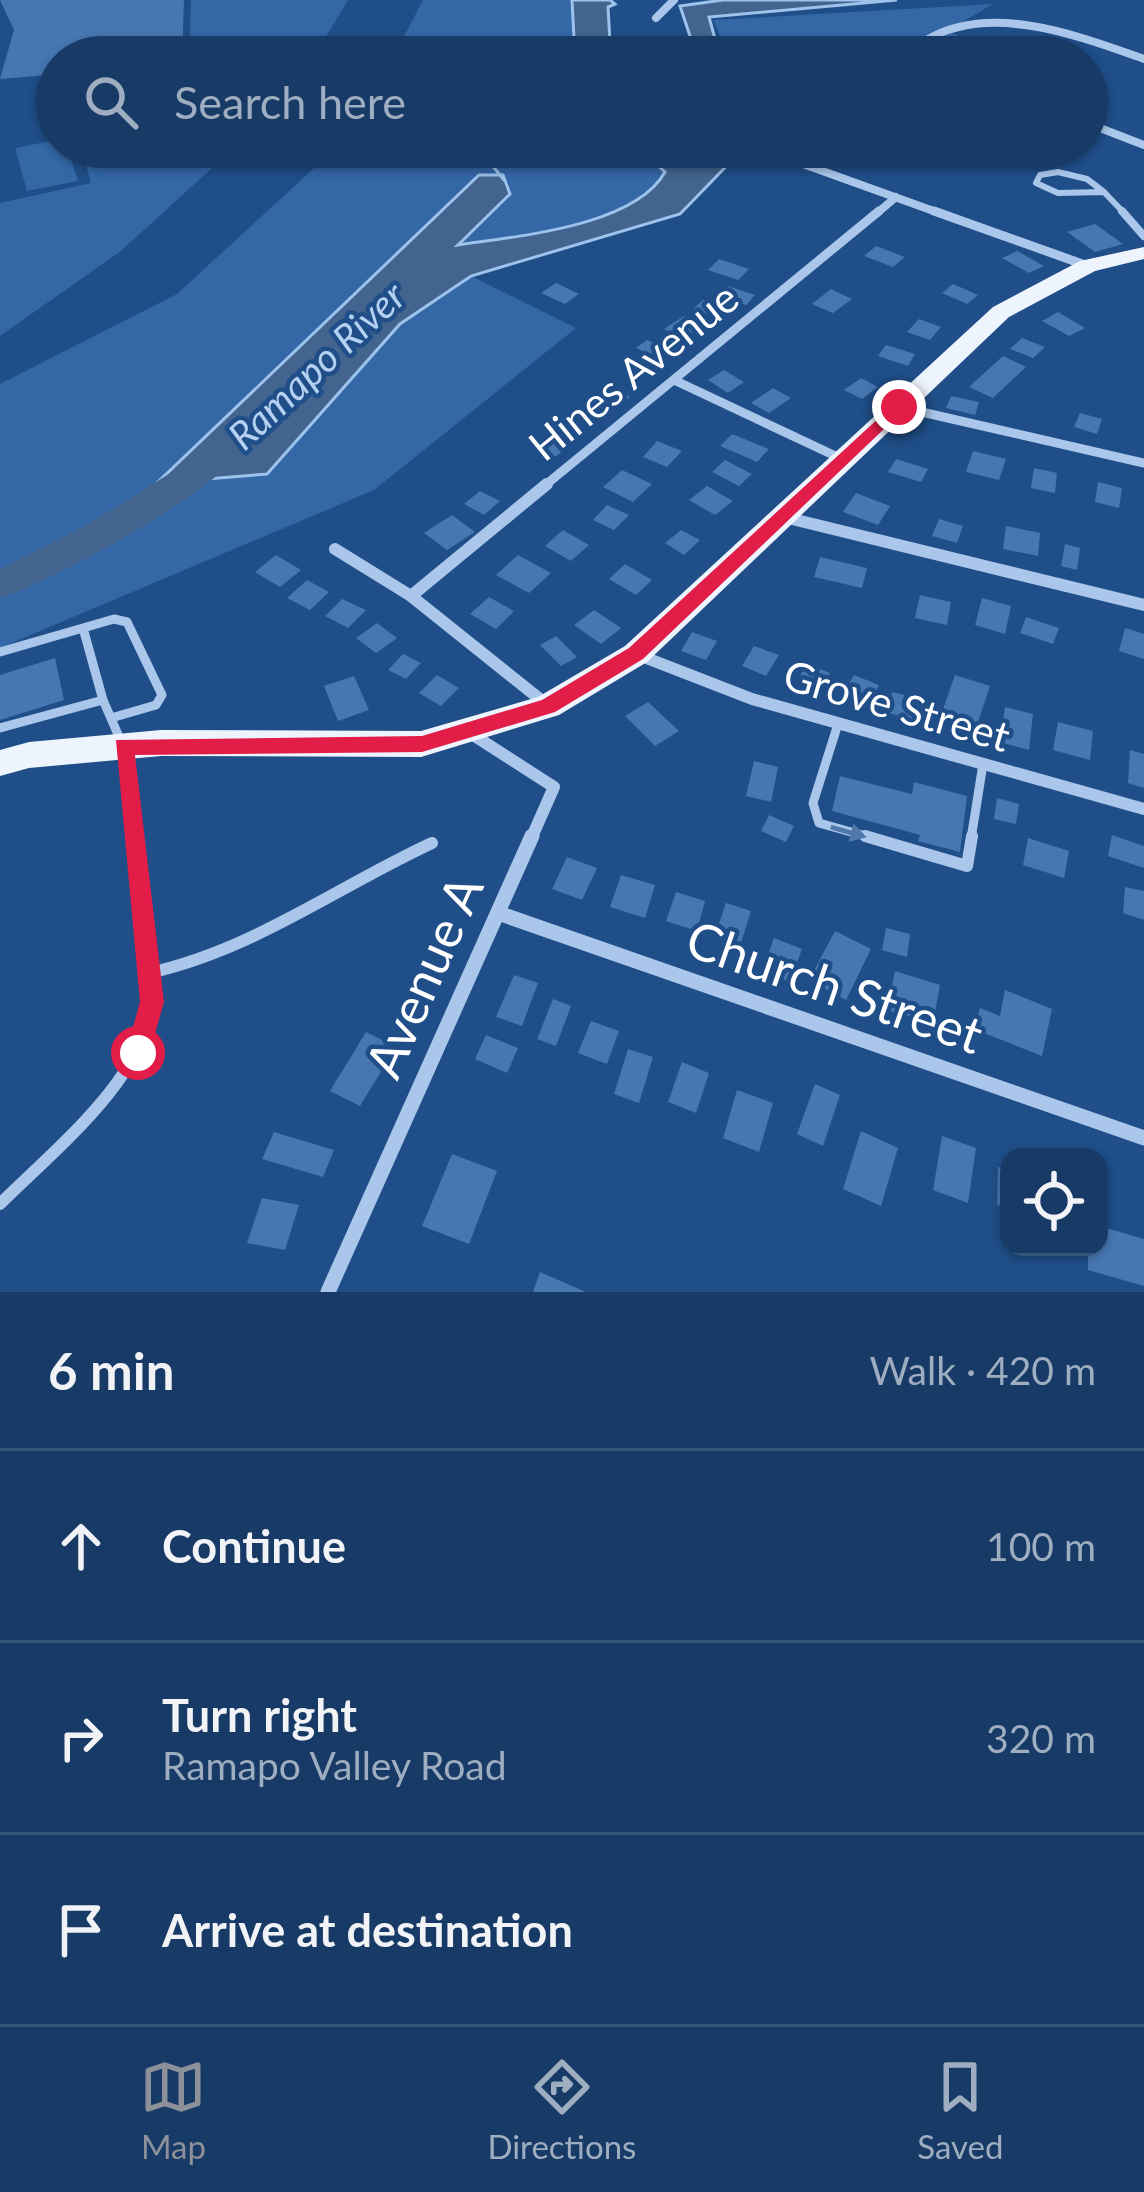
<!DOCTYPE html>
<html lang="en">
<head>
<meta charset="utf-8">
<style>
	:root { --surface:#173a66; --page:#24456f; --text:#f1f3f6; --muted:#9eadbf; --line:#36547a; --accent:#8c9099 }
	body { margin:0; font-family:Lato,sans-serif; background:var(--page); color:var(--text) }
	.controls { position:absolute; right:36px; bottom:36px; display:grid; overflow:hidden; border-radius:24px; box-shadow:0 3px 9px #0004 }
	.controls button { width:108px; height:108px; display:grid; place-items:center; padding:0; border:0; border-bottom:3px solid var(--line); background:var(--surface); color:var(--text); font:60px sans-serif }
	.stop { position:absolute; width:36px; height:36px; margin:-27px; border:9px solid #e11d48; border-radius:50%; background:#fff }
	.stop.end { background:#e11d48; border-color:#fff; box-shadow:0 3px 12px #0008 }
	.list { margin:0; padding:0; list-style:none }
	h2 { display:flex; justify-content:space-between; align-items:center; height:156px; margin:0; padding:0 48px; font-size:51px }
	h2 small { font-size:39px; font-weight:400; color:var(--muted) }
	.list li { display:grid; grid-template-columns:78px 1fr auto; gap:36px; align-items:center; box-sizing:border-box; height:192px; padding:0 48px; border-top:3px solid var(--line) }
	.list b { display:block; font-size:45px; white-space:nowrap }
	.list p { margin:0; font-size:39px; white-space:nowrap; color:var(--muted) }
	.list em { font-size:39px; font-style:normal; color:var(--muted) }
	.icon { flex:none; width:66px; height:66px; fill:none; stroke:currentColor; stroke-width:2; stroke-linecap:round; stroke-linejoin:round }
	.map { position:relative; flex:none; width:1144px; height:1292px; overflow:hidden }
	.search { position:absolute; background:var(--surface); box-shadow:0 3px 9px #0004; left:36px; right:36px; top:36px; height:132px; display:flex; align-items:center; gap:30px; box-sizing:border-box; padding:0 42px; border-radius:66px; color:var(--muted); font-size:45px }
	.sheet { height:732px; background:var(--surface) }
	nav { display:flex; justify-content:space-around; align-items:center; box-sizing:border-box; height:168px; border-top:3px solid var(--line); background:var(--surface); font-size:33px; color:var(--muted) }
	nav a { display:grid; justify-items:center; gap:6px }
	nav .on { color:var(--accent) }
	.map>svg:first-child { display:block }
	.green { fill:#3367a6 }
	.water { fill:#42648e; stroke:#9dc2ec; stroke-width:3 }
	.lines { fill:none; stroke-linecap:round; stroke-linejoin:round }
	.stream { stroke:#9dc2ec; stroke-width:3 }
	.river { fill:#42648e; fill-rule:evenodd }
	.building { fill:#4777b1 }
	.lane-far3 { stroke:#aac7eb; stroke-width:6 }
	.lane-far2 { stroke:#aac7eb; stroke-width:8 }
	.lane-far1 { stroke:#aac7eb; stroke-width:9 }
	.lane { stroke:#aac7eb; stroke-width:12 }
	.street-far3 { stroke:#aac7eb; stroke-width:8 }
	.street-far2 { stroke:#aac7eb; stroke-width:9 }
	.street-far1 { stroke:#aac7eb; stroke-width:12 }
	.street { stroke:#aac7eb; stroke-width:15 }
	.primary { fill:#eef4fe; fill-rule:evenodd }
	.oneway { fill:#5078ab }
	.route { fill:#e11d48 }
	.labels { text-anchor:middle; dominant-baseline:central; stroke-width:9; stroke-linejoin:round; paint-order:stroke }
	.far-water-label { font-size:39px; font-style:italic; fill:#b5d1f2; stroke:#1f4e88 }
	.street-label { font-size:42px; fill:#fff; stroke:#1f4e88 }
	.near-street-label { font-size:51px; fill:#fff; stroke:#1f4e88 }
</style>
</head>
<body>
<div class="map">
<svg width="1144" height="1292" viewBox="0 0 1144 1292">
	<rect width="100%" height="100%" fill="#1f4e88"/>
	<path class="green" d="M191 0H348L314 57H189Z
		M423 0H572L575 57H393Z
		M993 4 947 31 986 46 964 57H728L714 20Z
		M57 140V147H67L78 181 27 191 15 148Z
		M81 147H235L121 251 0 336V203L91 183Z
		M337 147H638L665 172C631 228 516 235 455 246L479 175 158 482 267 473 400 324 471 276 576 328 374 490 0 648V384L177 294Z"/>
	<path class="water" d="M572 0H610L615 4 608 7 610 42 621 57H575Z
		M723 0H897L709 17 720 57H697L680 6Z
		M638 147H688L699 161 703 147H745L680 214 471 276 400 324 267 474 157 483 479 175H503L510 194 458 245C516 236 634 227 665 172Z"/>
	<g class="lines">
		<path class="stream" d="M459 147 492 165 504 180"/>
		<path class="river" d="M224 440 236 443 241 451C214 493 50 583 0 598V569L88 524Z"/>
	</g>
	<path class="building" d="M0 0H184L182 57H57V74L0 79 14 30Z
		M1095 224 1123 244 1095 252 1067 232Z
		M876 246 905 257 893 267 864 256Z
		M1017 251 1044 266 1029 273 1002 258Z
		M719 259 749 269 738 280 708 270Z
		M556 283 579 294 565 304 541 293Z
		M953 284 978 295 967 304 942 293Z
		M728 286 755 295 746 305 718 295Z
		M831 289 852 299 833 313 812 304Z
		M703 300 729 310 720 319 693 309Z
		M1058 312 1085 328 1069 336 1042 321Z
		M684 316 702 326 682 339 664 329Z
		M919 319 941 327 930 340 907 332Z
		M1022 338 1045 347 1033 358 1010 349Z
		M647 340 675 352 664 361 636 348Z
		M886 345 915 354 908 366 878 356Z
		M1003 356 1026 367 993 398 969 387Z
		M724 370 744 382 728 393 708 380Z
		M861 378 878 387 862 399 844 390Z
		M608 386 630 397 612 411 590 400Z
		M773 388 791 398 769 413 751 403Z
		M951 396 979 402 975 415 946 408Z
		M1080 413 1102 419 1097 434 1074 427Z
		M732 434 769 449 757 462 720 446Z
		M552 437 568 448 550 460 534 449Z
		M657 441 682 451 667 467 643 457Z
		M973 451 1006 459 999 480 966 472Z
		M896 459 928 469 921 482 888 472Z
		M725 460 752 474 739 486 712 472Z
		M1034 468 1057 473 1055 493 1031 488Z
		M622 470 652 484 633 502 603 487Z
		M1098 482 1122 488 1119 508 1095 502Z
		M707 486 733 501 715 515 689 500Z
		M480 491 500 501 484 515 464 504Z
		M856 493 890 506 878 525 843 512Z
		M607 505 629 515 614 530 593 520Z
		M452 515 475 532 447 550 424 533Z
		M939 519 963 526 957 543 932 536Z
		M1006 526 1040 533 1038 556 1003 549Z
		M563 530 589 545 571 561 545 546Z
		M681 530 700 540 684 555 665 543Z
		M1065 544 1080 548 1077 570 1061 566Z
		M276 555 301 570 280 587 255 572Z
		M518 555 551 573 529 593 496 575Z
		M820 557 867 568 862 588 814 577Z
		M625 564 652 580 636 595 609 579Z
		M307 580 329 592 310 610 287 598Z
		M920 595 951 602 947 625 915 618Z
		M489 597 514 611 496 629 470 614Z
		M982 598 1011 606 1005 634 975 625Z
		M342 599 366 610 348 628 325 616Z
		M594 610 621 628 601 644 574 625Z
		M1026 617 1059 628 1053 644 1020 633Z
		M377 623 397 638 376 653 356 638Z
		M1125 628 1144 634V659L1119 651Z
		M692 632 717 641 706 660 681 651Z
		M556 636 577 657 561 666 540 645Z
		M754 646 779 655 766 676 742 666Z
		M403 654 421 663 406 679 388 670Z
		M55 658 64 700 0 720V675Z
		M807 664 830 673 822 687 799 678Z
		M437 675 459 688 441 706 419 693Z
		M854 675 879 685 870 702 844 692Z
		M955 675 990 686 975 731 940 718Z
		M354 676 369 710 338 721 324 686Z
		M892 692 921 699 917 720 888 713Z
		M648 702 679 731 655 746 625 716Z
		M1005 707 1033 714 1029 750 1000 742Z
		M1058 722 1093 731 1090 760 1053 750Z
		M1130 750 1144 754V788L1128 783Z
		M754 761 778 767 771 802 746 796Z
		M840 776 912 794 914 782 967 796 960 852 918 841 920 835 832 811Z
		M997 798 1019 804 1016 824 994 819Z
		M769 815 794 826 786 842 761 831Z
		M1112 835 1144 846V868L1108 856Z
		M1028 838 1069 851 1064 878 1023 865Z
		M567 857 597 868 582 900 552 889Z
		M621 875 655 885 645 918 610 907Z
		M1125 887 1144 891V920L1123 913Z
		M676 892 705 901 697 931 666 921Z
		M726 903 751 911 741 943 715 935Z
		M886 928 910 934 907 957 882 950Z
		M835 931 871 949 846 1000 809 980Z
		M774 938 802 949 790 982 762 971Z
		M895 971 940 985 933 1024 887 1010Z
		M514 975 538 983 522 1026 496 1017Z
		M1005 990 1052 1009 1042 1056 974 1029 980 1008 1000 1016Z
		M553 999 571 1006 556 1046 537 1039Z
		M591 1021 619 1031 607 1064 578 1053Z
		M366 1032 396 1047 360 1106 330 1091Z
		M486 1035 518 1048 507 1073 475 1059Z
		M628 1049 653 1057 639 1103 614 1094Z
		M682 1062 709 1073 696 1113 668 1102Z
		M815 1084 840 1095 823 1146 797 1134Z
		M737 1090 773 1103 759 1152 723 1138Z
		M861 1131 898 1148 881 1206 843 1189Z
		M274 1132 334 1150 323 1177 262 1159Z
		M942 1136 976 1148 968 1203 933 1190Z
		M452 1154 497 1171 469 1244 422 1226Z
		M998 1167 1009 1169V1208L997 1205Z
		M262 1198 299 1205 285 1250 247 1243Z
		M1099 1226 1144 1239V1286L1088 1270V1247H1099Z
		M540 1272 556 1279 586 1292H533Z"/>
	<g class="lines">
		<path class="lane-far3" d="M1058 172 1087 179 1104 192 1058 193 1036 183 1040 175Z
			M1104 192 1125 214"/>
		<path class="lane-far2" d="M1122 211 1144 236"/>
		<path class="lane-far1" d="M83 628 114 619 127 622 162 695 156 705 111 718
			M0 652 83 628 103 700 123 746 134 839
			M838 724 813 803 819 823 876 839
			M0 728 103 700
			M971 839 983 764"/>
		<path class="lane" d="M865 836 967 866 972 836
			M149 973C253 950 337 887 432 843
			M0 1204C51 1153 147 1077 152 1001 155 959 138 882 133 836"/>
		<path class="street-far3" d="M656 18 674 0
			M936 57 925 41C989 1 1079 36 1144 59
			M1087 123 1144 145
			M756 147 942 214
			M876 214 896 197"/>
		<path class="street-far2" d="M934 211 1088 266
			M674 380 844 460
			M900 407 1144 463
			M543 487 879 211"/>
		<path class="street-far1" d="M784 517 1144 605
			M335 549 411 596 546 704
			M411 596 547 484
			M636 654 752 699 1144 809
			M470 733 554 787 531 839"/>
		<path class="street" d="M498 913 1144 1138
			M328 1292 532 836"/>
		<path class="primary" d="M1144 247V259L1095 271 1009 317 647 662 559 715 421 757 161 756 29 768 0 776V750L29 742 161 730 421 731 538 697 625 646 993 307 1080 261Z"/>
	</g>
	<defs><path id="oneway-solid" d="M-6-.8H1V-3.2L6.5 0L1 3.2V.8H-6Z" transform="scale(3)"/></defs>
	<use class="oneway" href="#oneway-solid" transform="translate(848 832) rotate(16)"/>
	<path class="route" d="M894 404 907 407 643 659 555 712 422 752 135 755 164 1002 147 1062 138 1066 129 1062 126 1053 140 1002 116 740 422 736 542 700 629 648Z"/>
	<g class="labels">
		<g class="far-water-label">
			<text transform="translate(316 365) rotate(-43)">Ramapo River</text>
		</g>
		<g class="street-label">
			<text transform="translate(633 371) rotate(-39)">Hines Avenue</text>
			<text transform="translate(897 705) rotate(16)">Grove Street</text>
		</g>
		<g class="near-street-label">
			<text transform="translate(423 976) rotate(-66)">Avenue A</text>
			<text transform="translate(835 986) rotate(19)">Church Street</text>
		</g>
	</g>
</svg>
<div class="controls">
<button><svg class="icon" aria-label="locate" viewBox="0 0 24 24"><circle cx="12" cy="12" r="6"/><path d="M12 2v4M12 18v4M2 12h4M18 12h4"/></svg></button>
</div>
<div class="stop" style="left:138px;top:1053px"></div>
<div class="stop end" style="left:899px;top:407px"></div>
<div class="search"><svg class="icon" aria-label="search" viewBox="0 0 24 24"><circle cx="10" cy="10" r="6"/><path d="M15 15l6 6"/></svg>Search here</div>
</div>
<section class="sheet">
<h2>6 min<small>Walk · 420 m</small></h2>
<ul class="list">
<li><svg class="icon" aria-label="ahead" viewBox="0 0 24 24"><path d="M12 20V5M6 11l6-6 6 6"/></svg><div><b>Continue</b></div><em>100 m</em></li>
<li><svg class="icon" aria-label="right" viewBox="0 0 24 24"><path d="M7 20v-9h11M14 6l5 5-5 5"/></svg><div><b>Turn right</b><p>Ramapo Valley Road</p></div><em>320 m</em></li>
<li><svg class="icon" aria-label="arrive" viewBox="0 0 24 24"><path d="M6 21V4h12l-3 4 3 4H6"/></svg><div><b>Arrive at destination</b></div></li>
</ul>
</section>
<nav>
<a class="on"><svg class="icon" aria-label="map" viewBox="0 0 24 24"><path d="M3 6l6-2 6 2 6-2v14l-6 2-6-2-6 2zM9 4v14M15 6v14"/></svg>Map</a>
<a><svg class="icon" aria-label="directions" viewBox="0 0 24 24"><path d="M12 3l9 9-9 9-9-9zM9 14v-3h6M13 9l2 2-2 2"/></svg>Directions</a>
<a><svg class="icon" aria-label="saved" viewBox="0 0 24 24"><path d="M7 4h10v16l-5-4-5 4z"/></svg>Saved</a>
</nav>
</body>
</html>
